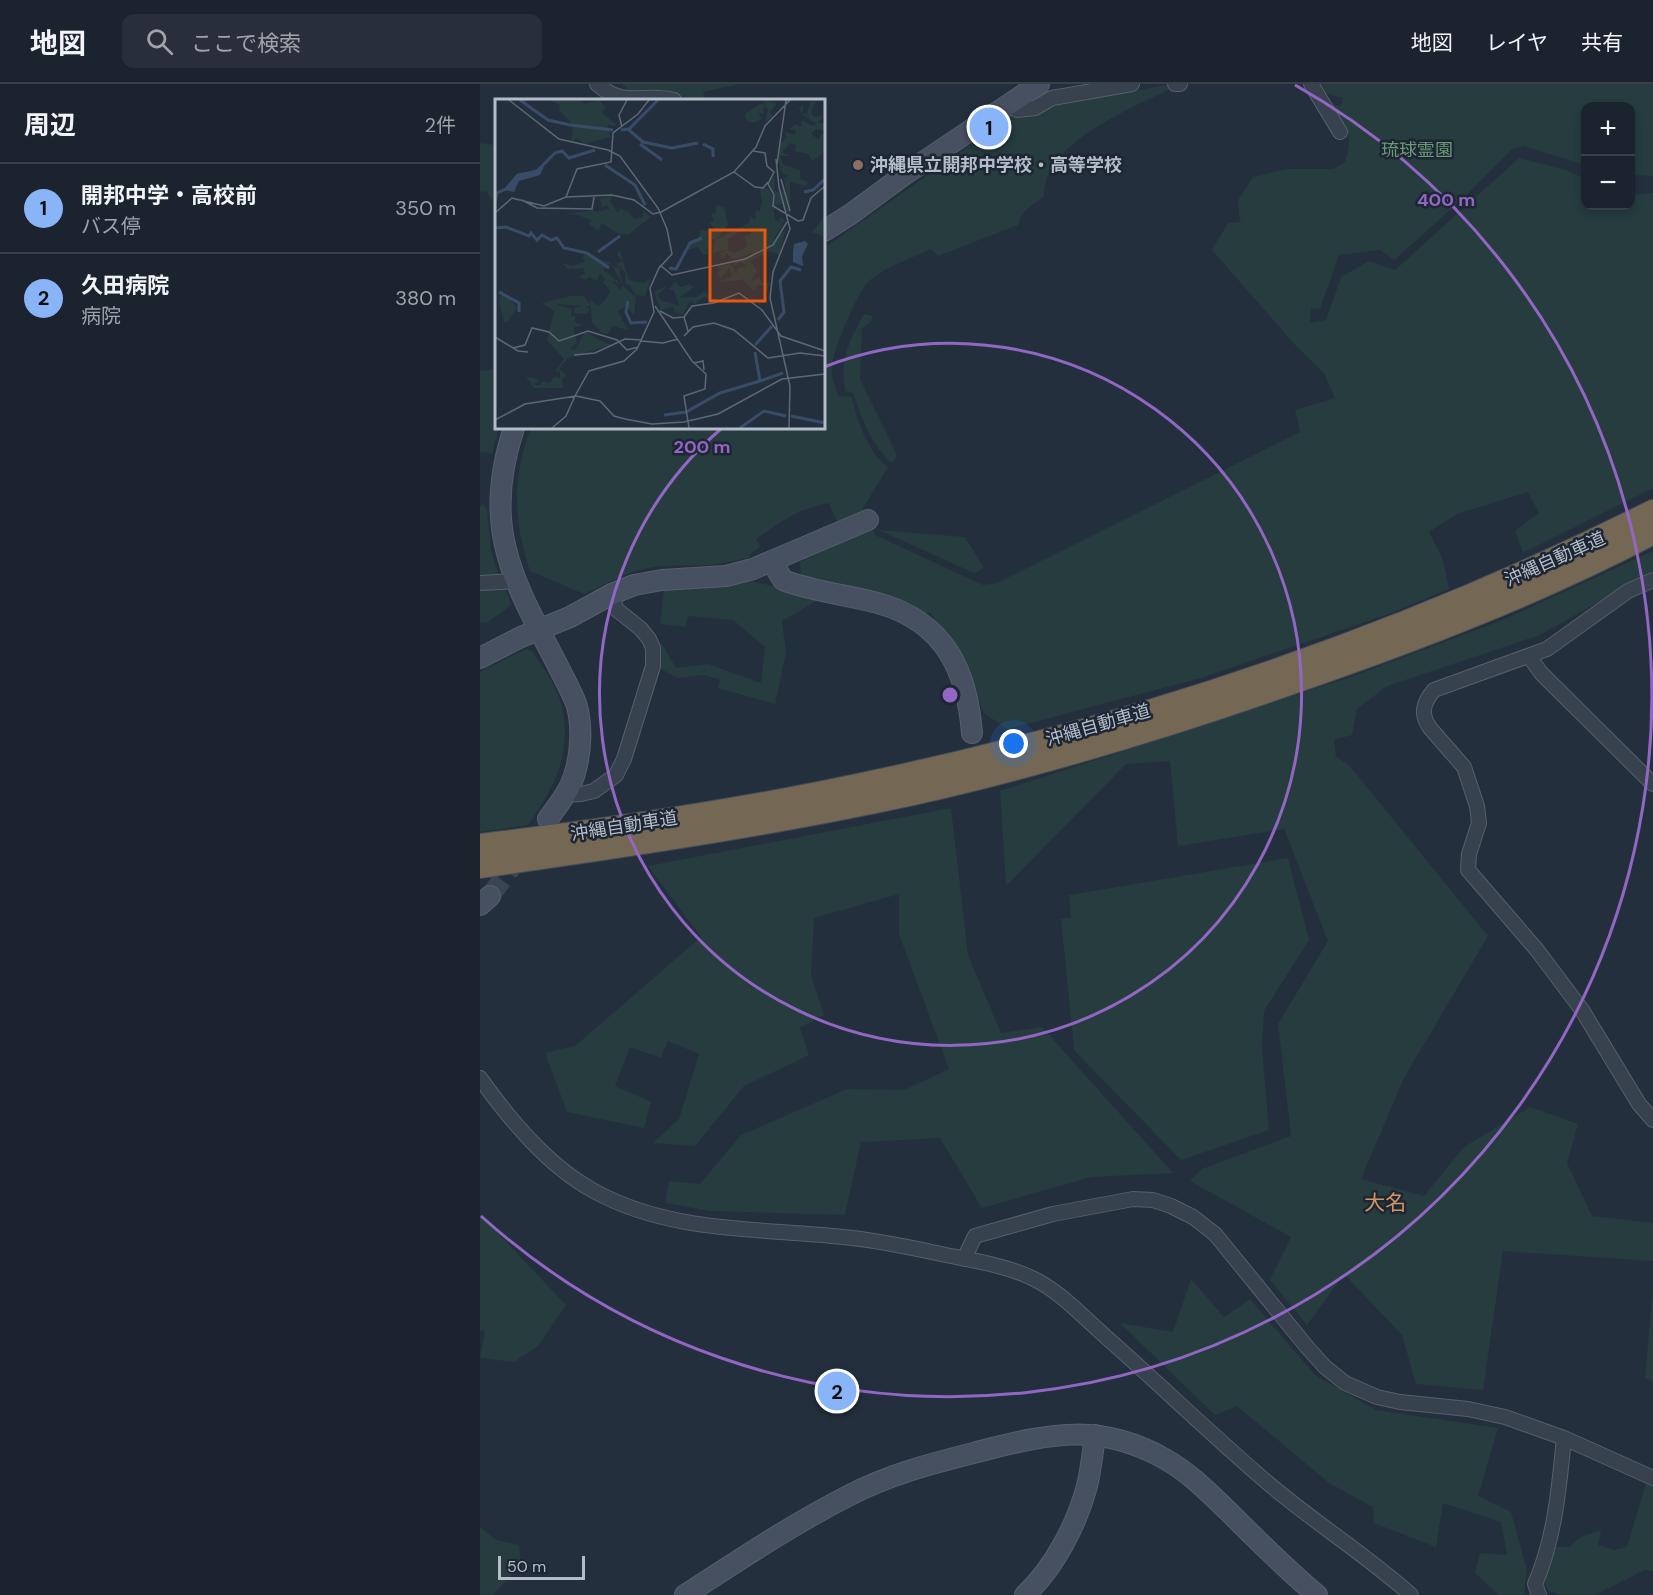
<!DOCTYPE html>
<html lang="ja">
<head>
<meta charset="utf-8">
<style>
	:root { --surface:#1b232e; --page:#282f3a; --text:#f1f3f6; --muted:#a0a4aa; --line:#39404a; --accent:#8ab4f8 }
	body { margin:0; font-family:"DM Sans","Noto Sans JP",sans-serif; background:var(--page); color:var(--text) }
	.controls { position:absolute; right:18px; top:18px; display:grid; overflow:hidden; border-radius:12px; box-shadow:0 3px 9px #0003 }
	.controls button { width:54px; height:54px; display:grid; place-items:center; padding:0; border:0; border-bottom:2px solid var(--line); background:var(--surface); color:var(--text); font:30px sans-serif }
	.scale { position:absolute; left:18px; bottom:15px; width:87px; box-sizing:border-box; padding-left:6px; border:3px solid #b4bcc9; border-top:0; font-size:16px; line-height:21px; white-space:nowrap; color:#b4bcc9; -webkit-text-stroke:4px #1d2633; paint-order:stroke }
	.you { position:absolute; left:534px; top:660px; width:21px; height:21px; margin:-15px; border:4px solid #fff; border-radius:50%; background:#1a73e8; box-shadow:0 0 0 9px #1a73e833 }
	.badge { display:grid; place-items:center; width:39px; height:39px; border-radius:50%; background:var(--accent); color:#111; font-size:20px; font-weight:700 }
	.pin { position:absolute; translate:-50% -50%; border:3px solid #fff; box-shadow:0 2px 6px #0006 }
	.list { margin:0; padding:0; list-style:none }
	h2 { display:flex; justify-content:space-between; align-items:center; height:78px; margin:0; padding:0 24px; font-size:26px }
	h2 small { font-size:20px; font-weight:400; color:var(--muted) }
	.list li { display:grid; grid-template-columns:39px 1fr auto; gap:18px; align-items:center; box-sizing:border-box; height:90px; padding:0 24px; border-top:2px solid var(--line) }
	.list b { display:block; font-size:22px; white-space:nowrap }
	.list p { margin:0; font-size:20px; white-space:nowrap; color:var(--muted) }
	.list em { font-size:20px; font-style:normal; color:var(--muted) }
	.icon { flex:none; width:33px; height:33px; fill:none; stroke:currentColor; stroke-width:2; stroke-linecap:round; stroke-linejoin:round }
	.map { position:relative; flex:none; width:1173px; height:1511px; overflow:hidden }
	header { display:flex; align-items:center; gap:36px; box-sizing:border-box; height:84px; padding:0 30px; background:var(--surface); border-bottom:2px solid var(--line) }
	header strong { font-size:28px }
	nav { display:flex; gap:33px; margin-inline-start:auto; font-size:21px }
	.search { width:420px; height:54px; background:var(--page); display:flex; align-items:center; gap:15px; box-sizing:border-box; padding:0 21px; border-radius:12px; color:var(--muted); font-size:22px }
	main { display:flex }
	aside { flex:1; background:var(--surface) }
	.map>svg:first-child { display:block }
	.green { fill:#263c3f }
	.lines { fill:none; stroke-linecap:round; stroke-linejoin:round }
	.secondary-tunnel { stroke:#3a4453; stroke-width:20; stroke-dasharray:20 10; stroke-linecap:butt }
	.street-casing { stroke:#565f6c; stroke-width:16 }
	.secondary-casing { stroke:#565f6c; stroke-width:22 }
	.highway-casing { stroke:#434c59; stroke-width:26 }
	.street { stroke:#38414e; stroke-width:14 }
	.secondary { stroke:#465061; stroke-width:20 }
	.highway { stroke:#746855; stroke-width:24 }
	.ring { fill:none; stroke:#9266c3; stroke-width:3 }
	.education-dot { fill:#8d6e63; stroke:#1d2633; stroke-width:2 }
	.labels { text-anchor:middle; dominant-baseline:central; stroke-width:5; stroke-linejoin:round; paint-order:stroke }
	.park-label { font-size:18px; fill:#6b9a76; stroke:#1d2633 }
	.poi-label { font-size:18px; font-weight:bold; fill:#b4bcc9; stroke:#1d2633; text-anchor:start }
	.street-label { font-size:18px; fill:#b4bcc9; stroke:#1d2633 }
	.quarter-label { font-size:21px; fill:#d59563; stroke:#1d2633 }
	.inset-river { fill:none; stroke:#394c67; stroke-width:3 }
	.inset-road { fill:none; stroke:#5e6776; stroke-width:1.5 }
	.view { fill:#e8590c; fill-opacity:0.15; stroke:#e8590c; stroke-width:3 }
	.inset-edge { fill:none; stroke:#b4bcc9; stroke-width:3 }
	.centre { fill:#9266c3; stroke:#1d2633; stroke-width:3 }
	.ring-label { font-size:18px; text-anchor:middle; font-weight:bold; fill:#9266c3; stroke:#1d2633; stroke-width:5; stroke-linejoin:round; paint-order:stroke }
</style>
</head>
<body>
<header>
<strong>地図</strong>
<div class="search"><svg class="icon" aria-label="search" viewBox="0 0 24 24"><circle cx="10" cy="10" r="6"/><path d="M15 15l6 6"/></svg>ここで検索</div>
<nav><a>地図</a><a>レイヤ</a><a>共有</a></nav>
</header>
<main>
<aside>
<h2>周辺<small>2件</small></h2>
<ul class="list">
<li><span class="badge">1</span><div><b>開邦中学・高校前</b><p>バス停</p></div><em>350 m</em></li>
<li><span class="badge">2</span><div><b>久田病院</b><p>病院</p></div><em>380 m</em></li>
</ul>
</aside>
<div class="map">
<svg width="1173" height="1511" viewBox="0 0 1173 1511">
	<rect width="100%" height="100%" fill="#242f3e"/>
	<path class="green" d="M142 0H259L223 8 225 16H141L147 5Z
		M838 0H1173V92L1151 91 1150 22H1106L1105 81 1044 62 1032 65 978 119 914 176 900 166 859 171 840 225 831 224 830 239 846 236 861 193 889 177 915 186 1039 74 1087 86 1105 95 1106 122H1150L1151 111 1173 109V404L1043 469 1035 447 1059 429 1048 408 977 430 949 448 963 476 969 505 906 531 721 594 527 645 504 629 481 576 450 528 440 531 321 493 320 478 392 444 395 451 503 501 517 499 820 348 815 326 855 314 844 289 817 263 732 166 748 139 763 138 760 137 758 116 773 93 807 85H853L865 78C875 49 865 43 849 20L861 22 863 14 843 9Z
		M687 1 692 4C651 25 562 59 564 113 552 121 542 126 538 141L458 172 451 165C431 175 406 182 389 197 378 206 353 267 352 281 351 293 354 301 359 312L372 313C375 333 390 372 408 383L383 424 384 427 357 438 349 419C315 426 304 436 276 455L280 462 270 471 269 474 232 481 180 482 154 487 104 510 50 487C33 437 32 392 51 344H344V164L529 34 556 32 575 21Z
		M0 59 16 61V122L6 107 0 108Z
		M384 230 392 232 391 238 382 244 380 295 416 369V374L411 379C390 358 383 337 373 309L365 307C360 272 369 259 384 230Z
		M16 285V344H19L12 369 0 368V287Z
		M2 420 7 425 11 466 20 495 0 497V423Z
		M399 446 485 453 504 484 494 489Z
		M1173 467V487L1060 551 907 602 877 625 872 651 854 656 856 673 869 681 1008 852 924 994 881 1095 944 1112 984 1063 1050 1023 1098 1040 1087 1079 1112 1132 1172 1139 1173 1137V1177L1023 1167 1003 1306 936 1300 922 1251 864 1190 827 1241 790 1196 811 1153 710 1097 722 1085 811 1052 798 940 848 857 804 745 698 762 690 677 646 680 526 802 520 707 871 593 1022 536Z
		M271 497 343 513 302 537 306 569 295 620 238 604 240 596 224 591 198 594 179 584 177 560H182L196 584 228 580 281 599 285 563 253 536 208 532 206 543 180 540 184 506 246 502Z
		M21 504 26 506 31 521 8 538 0 539V505Z
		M46 565 52 567C62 582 75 599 80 616 94 666 76 701 48 741L0 748V588Z
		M471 724 488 871 521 949 562 943 693 1089 611 1093 502 1124 460 1054 381 1058 365 1131 230 1127 185 1119 189 1097 220 1100 261 1051 367 1005 424 1006 469 985 419 850V810L334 834 331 891 344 931 320 944 329 971 264 1002 215 1062 173 1059 199 1035 219 970 188 957 181 974 150 963 135 1002 171 1018 164 1044 87 1028 65 969 95 962 221 853 168 782Z
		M808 774 829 856 784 927 782 964 789 1046 701 1076 594 966 581 835 591 834 589 811Z
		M0 1130 86 1221 58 1262 34 1278 0 1274 5 1247 0 1246Z
		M711 1195 744 1233 770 1215 835 1291 896 1326 1018 1344 998 1412 1031 1428 1047 1486 1044 1511H1019L995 1489 1000 1469 1027 1471 1021 1438 963 1419 956 1463 894 1439 893 1423 849 1399 757 1322 735 1331 640 1239 693 1248Z
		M1173 1203V1298L1165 1294Z
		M1167 1396 1173 1399V1487L1165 1486 1115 1511H1080L1069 1507 1062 1497 1075 1463H1089L1101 1453 1121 1446 1118 1461 1134 1466 1147 1463Z
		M0 1443 16 1456 39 1461 41 1481 13 1511H0Z"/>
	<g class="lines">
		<path class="secondary-tunnel" d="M10 812 42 769"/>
		<g class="street-casing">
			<path id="street" d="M117 0C145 25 164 8 194 16
				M695 0H700
				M831 0 860 48
				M530 19 537 26 555 24 572 14 652 0
				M1173 496 1148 507 1067 565 954 606C943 619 940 630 950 644L984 683 997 722 999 739 989 770 988 786 1057 866 1102 926 1159 1020 1173 1036
				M0 499 37 497
				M1049 572 1061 589 1173 700
				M85 711 101 710 114 707 136 691 144 675 173 582V564L169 555 161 545 136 525 132 510
				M0 994C30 1036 68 1082 114 1107 190 1149 278 1144 363 1153 396 1156 429 1163 461 1170 491 1176 525 1181 552 1194 580 1207 603 1233 626 1253 678 1299 729 1348 782 1394 830 1436 884 1469 931 1511
				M484 1175 495 1152 573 1130 653 1115 673 1116 691 1122 713 1133 735 1150 827 1263 845 1283 865 1299 897 1313 920 1318 988 1325 1025 1333 1084 1354 1173 1394
				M1059 1511 1055 1500C1075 1454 1079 1404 1084 1354"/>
		</g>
		<g class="secondary-casing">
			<path id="secondary" d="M344 147 371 130 424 91 559 0
				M34 344C22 380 16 422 25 461 34 503 58 543 78 582 84 594 91 607 96 619 103 641 101 670 94 692 89 708 78 721 68 735
				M292 478 303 496C334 508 369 511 401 520 465 539 487 587 492 649
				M0 574 41 553 90 533 132 510 154 501 182 496 246 492 273 485 388 436
				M0 821 10 812
				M205 1511C258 1477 311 1441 368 1412 411 1389 458 1378 505 1366 572 1349 621 1339 685 1375 710 1389 730 1410 751 1430 779 1458 807 1486 837 1511
				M545 1511C574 1484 597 1440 607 1402 611 1385 613 1368 615 1351"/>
		</g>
		<g class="highway-casing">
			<path id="highway" d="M0 762C134 746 269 726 401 697 667 640 930 550 1173 428
				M0 782C132 763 264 744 395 717 538 688 678 645 815 597 937 555 1059 508 1173 448"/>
		</g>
		<use href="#street" class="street"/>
		<use href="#secondary" class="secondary"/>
		<use href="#highway" class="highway"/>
	</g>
	<g class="ring">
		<path d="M344 283A351 351 0 1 1 242 344"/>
		<path d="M815 1A701 701 0 1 1 1 1132"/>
	</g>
	<circle class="education-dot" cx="378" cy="81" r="6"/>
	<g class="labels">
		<g class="park-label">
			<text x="937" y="66">琉球霊園</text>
		</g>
		<g class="poi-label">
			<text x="390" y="81">沖縄県立開邦中学校・高等学校</text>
		</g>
		<g class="street-label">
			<text transform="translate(1075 475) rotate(-24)">沖縄自動車道</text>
			<text transform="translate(618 641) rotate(-16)">沖縄自動車道</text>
			<text transform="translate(144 742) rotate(-9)">沖縄自動車道</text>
		</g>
		<g class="quarter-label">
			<text x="905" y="1119">大名</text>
		</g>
	</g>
	<g transform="translate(15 15)">
		<rect width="330" height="330" fill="#242f3e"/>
		<path d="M56 1H84L91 5 104 1 111 9 106 13 123 27 112 26 116 38 89 45 82 39 76 43 78 26 64 11 65 6ZM267 1 282 4 275 13 278 17 270 24 273 10 269 7 268 15 263 14 267 20 258 24 251 21 250 15 266 4 270 6ZM316 1 319 4V1H321L316 14 319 18 329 17 323 24H330V32L321 30 316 35 324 41 326 34 330 37V53L317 62 313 55 300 52 301 46 296 44 287 53 295 57H284L289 66 305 71V80L313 83 310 87 295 83V117L287 105 278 107 280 97 274 86 279 76 280 92 286 94 284 84 287 94 288 89 291 93 289 79 294 77 287 74 284 65V46L292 38 290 33 300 36 301 31 294 30 301 25 307 28V21L317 27 322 25 312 19 315 15 312 18 309 17 306 13 305 9 299 11 309 6 307 14 312 16ZM273 89 278 97 280 120 284 123 285 119 290 121 276 145 260 154 238 160 231 154 229 160 223 158 228 157 223 154 233 151 239 154 253 147 249 138 256 134 252 128 233 140V151L217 154 220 141 254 124 255 117 260 121 261 111 264 113 267 103 265 90ZM118 97 115 102 123 114 125 110 134 113 139 120 148 118V111L156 118 134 135 126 136 106 124 104 132 94 125 96 121 80 115 77 116H69L98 111 109 117 102 113 114 110 112 106 107 108 105 99ZM222 106 229 108 233 126 225 136 222 134 226 137 219 141 211 137 217 144 211 152 215 150 216 155 208 156 203 148 191 151 195 143H203L205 131 221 132 215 124 208 128 219 121 216 115H220ZM330 109V138L317 133 314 136 328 120ZM291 130 284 156 274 152 255 162 262 171 256 182 264 179 267 184 275 183 272 193 270 186H263L259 192 248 181 223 183 237 177 234 169 225 181 224 176 219 179 225 171 223 167 237 165 242 176V169L253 167 245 163 239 168V164L263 156ZM125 152 134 181 149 184 156 179 150 197 140 196 134 185 131 187 130 173 121 164 127 163 122 155ZM89 154 116 164 108 171 123 182 124 188 121 183 118 182 125 191 128 187 117 166 124 169 128 187 141 198 139 216 131 207 123 212 133 231 118 227 113 235 107 234 97 223 95 201 104 207 110 201 115 192 108 183 111 181 105 174 102 182 94 178 90 181 83 177 90 175 89 169 73 170 67 164 78 167 91 162 87 159ZM180 183 186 188 194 185 199 188 184 199 202 198 209 192 217 200 209 198 200 205 195 202 188 216 180 213 178 207 166 212 159 193 172 187 163 196 165 201 184 207 179 191 174 190ZM7 191 22 209 13 223H9L4 202ZM74 197H89L96 207 90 208 95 210 92 215 79 214V209L88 207 61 205 77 210 76 218 80 216V223L88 227 78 228 82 244 75 249 80 251 90 233 116 246 73 259 64 270 71 276 67 280 68 289H39L31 277 45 281 39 285 40 286H46V282L55 284 59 278 65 280V272L60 273 69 260 52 241 59 212 47 204Z" fill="#263c3f"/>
		<path d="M49 68 45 76 24 82 19 93 10 91 23 76ZM310 142 313 145 307 157 308 167 298 163V153L299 145Z" fill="#394c67"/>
		<path class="inset-river" d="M25 1 53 21 75 26M75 26 118 31M126 31 134 30 163 1M134 31 148 43 177 49 203 44M145 45 167 61M208 45 218 50V58M110 66 140 86 150 106M309 93 318 91 330 80M0 103 2 94 11 90 23 76 41 73 60 54 67 52 74 59 100 51M0 129 11 128 34 137 36 134 42 141 47 136 56 141 62 139 69 149 92 154M103 153 125 137M92 154 114 169M174 169 181 170 195 144 207 139M4 193 24 204V213M133 202 131 213 136 224 152 223M283 221 289 213 285 182 296 168 306 171M260 246 277 227M260 253 265 282 288 274M169 316 191 313 225 294 265 282M296 317 330 324M245 329 269 312 291 317"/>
		<path class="inset-road" d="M14 1 64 40 113 51 125 57 163 109 172 130 177 155 164 169 155 189 159 213 142 250 129 262 94 272 80 297M127 28 124 16 132 1M258 52 270 54 272 67 279 73 273 85 279 96 278 107 303 122 308 121 316 99 330 87M281 60 284 88 295 130 278 173 275 199 295 287 294 329M282 65 291 1M239 73 260 88 268 89 273 83M286 80 295 112M71 98 117 96 139 101 158 115 166 113 239 73 261 48 270 27 295 1M71 98 82 70 116 63 118 34 143 15 154 1M27 101 42 109 97 110 99 98M0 114 17 99 49 107 71 98M165 166 177 176 250 160 278 146 292 123M160 207 197 262 211 275 210 290 189 297 194 329M165 212 178 219 189 218M193 232 189 218 197 207 219 204 244 194 267 211 286 237 330 252M189 237 198 228 219 224 239 231 273 259 305 254 330 257M0 238 23 252 33 253M146 242 168 244 183 240M18 249 30 246 37 229 54 233 64 242 93 232 122 241 132 251 143 248M79 256 100 254 130 240 147 241M199 264 208 262 209 271M0 321 30 305 81 297 105 302 119 317 130 320 157 325 189 323 223 315 287 280 330 275M57 329 71 317 80 297"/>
		<path class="view" d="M215 131H270V202H215Z"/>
		<rect width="330" height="330" class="inset-edge"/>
	</g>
	<circle cx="470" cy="611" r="9" class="centre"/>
	<g class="ring-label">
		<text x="966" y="122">400 m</text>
		<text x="222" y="369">200 m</text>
	</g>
</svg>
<div class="controls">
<button>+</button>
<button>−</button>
</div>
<div class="scale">50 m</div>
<div class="you"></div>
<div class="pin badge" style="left:509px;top:43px">1</div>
<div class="pin badge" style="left:357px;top:1307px">2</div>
</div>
</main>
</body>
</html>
